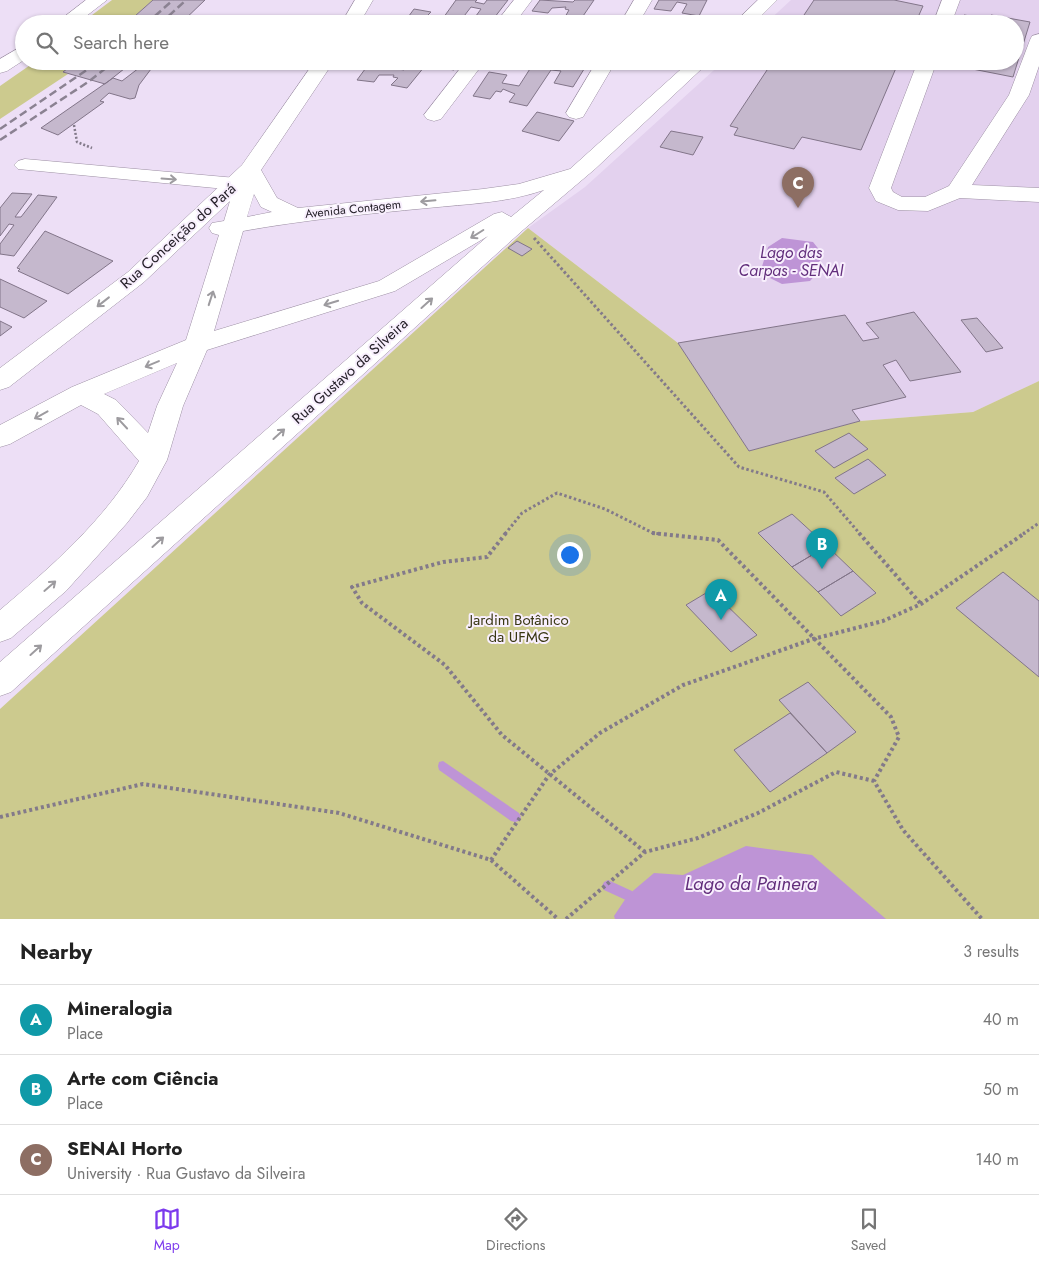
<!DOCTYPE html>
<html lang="en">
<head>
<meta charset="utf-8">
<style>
	:root { --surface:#fff; --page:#f2f2f2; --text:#222; --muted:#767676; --line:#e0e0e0; --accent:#7c3aed }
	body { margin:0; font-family:Jost,sans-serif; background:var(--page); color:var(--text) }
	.you { position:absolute; left:569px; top:554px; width:18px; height:18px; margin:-12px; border:4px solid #fff; border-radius:50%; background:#1a73e8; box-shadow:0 0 0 8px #1a73e833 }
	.badge { display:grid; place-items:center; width:32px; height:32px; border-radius:50%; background:var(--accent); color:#fff; font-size:16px; font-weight:700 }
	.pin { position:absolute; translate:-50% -41px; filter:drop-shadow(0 1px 2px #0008) }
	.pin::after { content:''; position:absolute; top:26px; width:18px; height:15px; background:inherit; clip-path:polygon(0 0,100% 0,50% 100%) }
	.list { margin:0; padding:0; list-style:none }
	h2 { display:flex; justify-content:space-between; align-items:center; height:65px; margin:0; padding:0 20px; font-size:21px }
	h2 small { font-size:16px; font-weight:400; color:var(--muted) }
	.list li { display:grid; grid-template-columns:32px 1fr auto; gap:15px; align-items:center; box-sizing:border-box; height:70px; padding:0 20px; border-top:1px solid var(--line) }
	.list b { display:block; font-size:19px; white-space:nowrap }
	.list p { margin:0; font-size:16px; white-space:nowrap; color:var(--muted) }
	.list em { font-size:16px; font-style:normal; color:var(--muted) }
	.icon { flex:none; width:28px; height:28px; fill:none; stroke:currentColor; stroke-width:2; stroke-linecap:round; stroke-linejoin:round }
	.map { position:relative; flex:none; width:1039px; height:919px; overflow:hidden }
	.search { position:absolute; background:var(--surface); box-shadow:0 1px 4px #0004; left:15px; right:15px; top:15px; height:55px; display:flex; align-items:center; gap:12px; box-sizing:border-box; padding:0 18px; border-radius:28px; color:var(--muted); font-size:19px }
	.sheet { height:275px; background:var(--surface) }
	nav { display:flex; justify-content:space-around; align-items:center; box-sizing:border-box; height:70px; border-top:1px solid var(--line); background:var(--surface); font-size:14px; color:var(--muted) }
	nav a { display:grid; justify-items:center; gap:2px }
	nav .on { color:var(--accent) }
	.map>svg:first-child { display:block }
	.built { fill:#e3d1ee }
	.green { fill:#ccca8e }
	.water { fill:#be94d6 }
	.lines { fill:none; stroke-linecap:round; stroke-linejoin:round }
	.stream { fill:#be94d6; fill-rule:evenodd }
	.building { fill:#c5b8cd; stroke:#827589 }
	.minor-casing { stroke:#9d90a4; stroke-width:1 }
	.major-casing { stroke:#9d90a4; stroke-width:1 }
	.path-far2 { stroke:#837a8a; stroke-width:2.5; stroke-dasharray:2 2; stroke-linecap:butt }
	.path-far1 { stroke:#837a8a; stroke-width:3; stroke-dasharray:2.5 2.5; stroke-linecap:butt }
	.path { stroke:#837a8a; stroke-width:4; stroke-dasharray:3 3; stroke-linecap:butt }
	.minor { fill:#fff; fill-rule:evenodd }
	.major { fill:#fff; fill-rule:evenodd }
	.rail { stroke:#8b8292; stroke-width:2.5; stroke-dasharray:8 4; stroke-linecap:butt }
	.oneway { stroke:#9d9b9f }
	.labels { text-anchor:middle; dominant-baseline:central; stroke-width:4; stroke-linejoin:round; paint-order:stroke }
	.far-street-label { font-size:12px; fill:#26212a; stroke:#f8effd }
	.street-label { font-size:15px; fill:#26212a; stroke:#f8effd }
	.park-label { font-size:15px; fill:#393713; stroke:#f8effd }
	.water-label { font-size:16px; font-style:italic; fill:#622e7c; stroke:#f8effd }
	.near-water-label { font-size:19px; font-style:italic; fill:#622e7c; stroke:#f8effd }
</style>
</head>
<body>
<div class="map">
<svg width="1039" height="919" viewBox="0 0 1039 919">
	<rect width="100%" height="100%" fill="#eddff6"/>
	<path class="built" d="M791 0H1039V381L973 412 860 421 749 451 678 343 528 228 585 187 724 61H1015V24H765Z"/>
	<path class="green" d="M112 0H153L126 24H80Z
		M36 61H77L63 72 68 74 0 119V86Z
		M528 228 678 343 749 451 860 421 973 412 1039 381V919H0V709Z"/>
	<path class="water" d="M782 238 813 242 821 252 819 271 810 281 782 284 760 273 768 247Z
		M746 846 812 855 886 919H615L614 916 628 895 654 873 683 875Z"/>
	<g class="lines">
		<path class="stream" d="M443 761 519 813 521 817 519 821 515 822 511 821 439 770 438 766 439 762Z
			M608 880 632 891 634 895 632 899 628 901 604 890 602 886 604 882Z"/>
	</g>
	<path class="building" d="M153 0H205L180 24H126Z
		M456 0H477L475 2 484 4 487 0H508L491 22 473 20 481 9 471 7 458 24H403L414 9 431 12 425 18 441 21Z
		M540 0 573 2 575 0H594L581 19 565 17 569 10 565 9 566 7 552 8 548 13 532 11Z
		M659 0H707L699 16 682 13 687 4 677 2 671 11 654 9Z
		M814 0H894L923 6 915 24H798Z
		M964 15 989 19 991 15 1030 22 1013 77 947 64 948 61H1015V24H961Z
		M77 61H134L105 84 63 72Z
		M148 61H157L139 85 135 98 130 99 109 93 100 101 104 102 58 135 41 128 113 78 122 81Z
		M371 61H391L387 67 404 70 410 62 409 61H429L407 88 391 85 398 78 393 77 394 75H379L374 82 357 80Z
		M441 61H461L454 70 437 67Z
		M535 61H555L554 63 565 65 567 61H589L573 87 554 83 561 71 551 70 527 106 509 102 515 94 503 89 501 92 496 91 490 99 473 96 489 72 507 75 502 83 519 86Z
		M773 61H899L861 150 802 137 794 149 734 135 738 128 730 126Z
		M537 112 574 121 559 141 522 131Z
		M671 131 703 137 693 155 660 147Z
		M12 193 32 194 15 217H21L38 195 57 197 14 256 0 254V244L14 225 9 224 0 236V208Z
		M45 231 113 261 68 294 18 271 20 269 17 268Z
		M517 241 532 249 522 256 508 248Z
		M0 279 47 301 24 318 0 307Z
		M914 312 961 372 910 381 896 360 883 365 906 397 852 410 860 421 749 451 678 343 845 315 863 341 879 338 866 323Z
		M977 318 1003 348 986 352 961 320Z
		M0 321 12 327 0 336Z
		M849 433 868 449 834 468 815 451Z
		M868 459 886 475 854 494 835 478Z
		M792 514 827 546 792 567 758 533Z
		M827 546 853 571 818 592 792 567Z
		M853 571 876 593 841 616 818 592Z
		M1003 572 1039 601V677L956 608Z
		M711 590 757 635 731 652 686 605Z
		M808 682 856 732 827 753 779 700Z
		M790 713 827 753 770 792 734 750Z"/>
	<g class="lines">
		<g class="minor-casing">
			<path id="minor" d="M86 0H107L76 24H55Z
				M514 0H532L514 24H495Z
				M634 0H652L638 24H620Z
				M942 0H960L951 24H933Z
				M1039 34V66L1029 95 972 185 1039 188V202L960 198 928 211 898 210 876 201 869 188 918 61H937L891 188 893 192 902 197H925L949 186 1009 95 1030 40 1032 36Z
				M24 45V60L7 71 0 73V59Z
				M466 61H485L441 119 434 121 427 119 424 115Z
				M597 61H616L583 117 576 119 569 117 566 113Z
				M25 159 236 178 244 179 247 184 244 189 236 190 18 169 14 165 18 161Z"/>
		</g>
		<g class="major-casing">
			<path id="major" d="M355 0H373L359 24H341Z
				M758 0H777L753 24H733Z
				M315 61H334L261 170 277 198 298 208 483 189 519 184 570 169 690 61H710L595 169 523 230 11 692 0 696V662L488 236 395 291 207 350 183 406 167 460 147 497 127 523 66 591 11 638 0 642V610C51 567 105 520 139 461L98 414 81 405 10 444 0 447V425L72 387 186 340 219 235 212 233 209 228 212 223 224 221 230 201 144 282 9 387 0 390V368L128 272 242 165ZM544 190 511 217 502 212 494 214 379 281 214 331 243 231C304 220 366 214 428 208 467 204 507 203 544 190ZM254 194 261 207 272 212 247 217ZM177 363 157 406 148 433 116 400 104 394Z"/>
		</g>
		<path class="path-far2" d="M74 125 77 142 92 148"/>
		<path class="path-far1" d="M534 238 739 467 824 492 860 534
			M505 534 522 513 557 493 605 509 653 533 660 534
			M1023 534 1039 523"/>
		<path class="path" d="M506 533 487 557 443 562 352 587 362 603 445 665 502 735 645 852
			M652 533 718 540 891 717 899 737 874 781 903 830 982 919
			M859 533 921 604
			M0 817 143 784 339 813 491 860 558 919
			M491 860 549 775 600 733 683 685 813 639 883 621 921 604 1025 533
			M566 919 645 852 698 838 758 813 836 772 874 781"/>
		<use href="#minor" class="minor"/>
		<use href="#major" class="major"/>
		<path class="rail" d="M146 24 173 0
			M160 24 186 0
			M0 129 100 61
			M0 140 88 82 115 61"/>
	</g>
	<defs><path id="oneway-shaft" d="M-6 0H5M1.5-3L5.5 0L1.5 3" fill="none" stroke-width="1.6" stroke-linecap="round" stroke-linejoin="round" transform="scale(1.25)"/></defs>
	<g class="oneway">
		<use href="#oneway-shaft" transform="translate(169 179) rotate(4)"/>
		<use href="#oneway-shaft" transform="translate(428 201) rotate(175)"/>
		<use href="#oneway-shaft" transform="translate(477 234) rotate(148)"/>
		<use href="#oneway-shaft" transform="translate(211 298) rotate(-72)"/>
		<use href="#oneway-shaft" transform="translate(103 302) rotate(142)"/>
		<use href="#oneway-shaft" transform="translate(331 303) rotate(163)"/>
		<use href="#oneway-shaft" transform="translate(427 303) rotate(-42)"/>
		<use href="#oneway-shaft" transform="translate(152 364) rotate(157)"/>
		<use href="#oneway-shaft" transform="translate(41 415) rotate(151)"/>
		<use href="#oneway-shaft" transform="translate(122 423) rotate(-133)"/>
		<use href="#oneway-shaft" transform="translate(279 434) rotate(-42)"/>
		<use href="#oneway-shaft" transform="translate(158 542) rotate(-42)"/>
		<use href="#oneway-shaft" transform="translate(50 586) rotate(-41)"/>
		<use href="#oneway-shaft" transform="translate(36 650) rotate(-42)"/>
	</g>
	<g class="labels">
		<g class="far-street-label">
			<text transform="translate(353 209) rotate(-6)">Avenida Contagem</text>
		</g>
		<g class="street-label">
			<text transform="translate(178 236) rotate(-42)">Rua Conceição do Pará</text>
			<text transform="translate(350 371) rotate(-42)">Rua Gustavo da Silveira</text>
		</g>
		<g class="park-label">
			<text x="519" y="620">Jardim Botânico<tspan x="519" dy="17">da UFMG</tspan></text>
		</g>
		<g class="water-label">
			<text x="791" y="252">Lago das<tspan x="791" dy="18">Carpas - SENAI</tspan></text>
		</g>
		<g class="near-water-label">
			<text x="751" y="883">Lago da Painera</text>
		</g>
	</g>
</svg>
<div class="you"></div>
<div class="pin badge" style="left:721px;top:620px;background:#0f9aa8">A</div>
<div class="pin badge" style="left:822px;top:569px;background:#0f9aa8">B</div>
<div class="pin badge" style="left:798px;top:208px;background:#8d6e63">C</div>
<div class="search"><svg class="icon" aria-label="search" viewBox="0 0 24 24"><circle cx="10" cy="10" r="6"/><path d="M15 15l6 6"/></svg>Search here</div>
</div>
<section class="sheet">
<h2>Nearby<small>3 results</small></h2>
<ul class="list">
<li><span class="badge" style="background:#0f9aa8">A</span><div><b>Mineralogia</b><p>Place</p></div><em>40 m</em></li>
<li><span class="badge" style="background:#0f9aa8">B</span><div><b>Arte com Ciência</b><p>Place</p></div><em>50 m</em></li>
<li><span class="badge" style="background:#8d6e63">C</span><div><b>SENAI Horto</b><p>University · Rua Gustavo da Silveira</p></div><em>140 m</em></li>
</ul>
</section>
<nav>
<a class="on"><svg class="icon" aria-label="map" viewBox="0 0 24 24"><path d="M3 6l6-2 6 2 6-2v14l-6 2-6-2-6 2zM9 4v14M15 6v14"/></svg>Map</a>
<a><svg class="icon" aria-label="directions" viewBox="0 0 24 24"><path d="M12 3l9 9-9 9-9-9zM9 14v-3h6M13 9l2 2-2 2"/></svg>Directions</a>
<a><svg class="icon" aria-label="saved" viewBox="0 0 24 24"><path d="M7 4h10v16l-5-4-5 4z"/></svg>Saved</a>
</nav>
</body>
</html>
